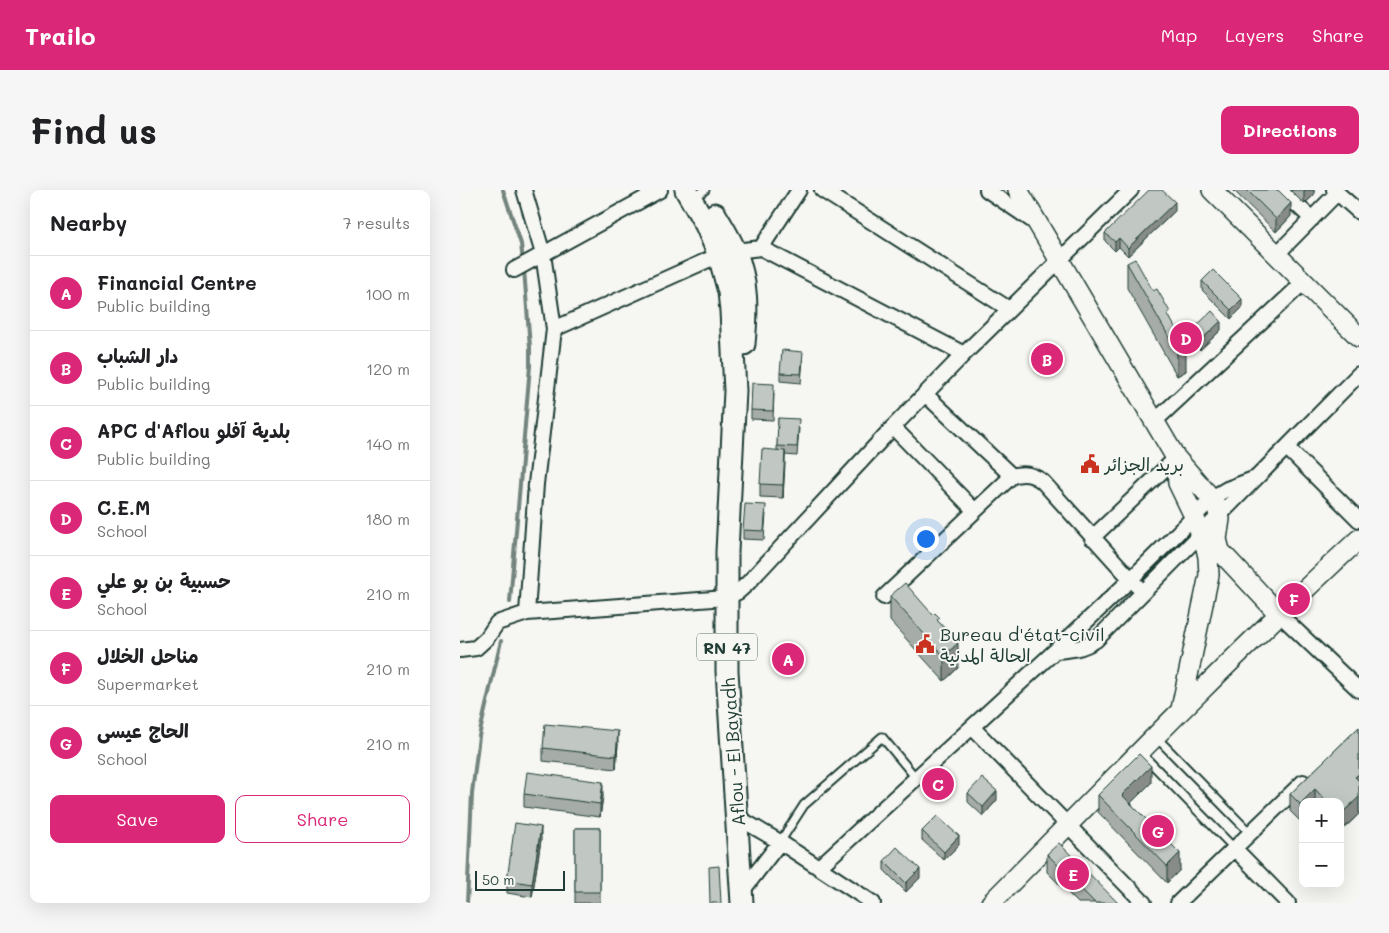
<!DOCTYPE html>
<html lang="en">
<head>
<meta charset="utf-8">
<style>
	:root { --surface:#fff; --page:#f6f6f6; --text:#202124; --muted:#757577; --line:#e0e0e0; --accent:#db2777 }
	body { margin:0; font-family:Mali,"Playpen Sans Arabic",sans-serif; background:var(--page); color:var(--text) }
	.controls { position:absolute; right:15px; bottom:15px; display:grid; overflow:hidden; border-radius:10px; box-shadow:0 5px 20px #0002 }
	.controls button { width:45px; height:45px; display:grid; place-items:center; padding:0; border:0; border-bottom:1px solid var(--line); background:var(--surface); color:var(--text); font:25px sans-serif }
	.scale { position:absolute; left:15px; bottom:12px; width:90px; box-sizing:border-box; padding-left:5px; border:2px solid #1f3d34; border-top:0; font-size:14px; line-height:18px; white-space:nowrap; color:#1f3d34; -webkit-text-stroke:4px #f6f6f2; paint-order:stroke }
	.you { position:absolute; left:465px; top:348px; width:18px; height:18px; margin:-12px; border:4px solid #fff; border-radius:50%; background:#1a73e8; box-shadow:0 0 0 8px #1a73e833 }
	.badge { display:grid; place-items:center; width:32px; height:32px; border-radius:50%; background:var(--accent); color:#fff; font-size:16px; font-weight:700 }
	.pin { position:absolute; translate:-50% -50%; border:2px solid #fff; box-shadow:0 1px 5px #0006 }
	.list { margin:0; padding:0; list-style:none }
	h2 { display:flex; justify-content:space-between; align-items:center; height:65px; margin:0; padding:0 20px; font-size:21px }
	h2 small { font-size:16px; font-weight:400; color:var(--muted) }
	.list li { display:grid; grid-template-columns:32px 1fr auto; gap:15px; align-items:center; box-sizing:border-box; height:75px; padding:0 20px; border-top:1px solid var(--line) }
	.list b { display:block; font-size:19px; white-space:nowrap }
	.list p { margin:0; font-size:16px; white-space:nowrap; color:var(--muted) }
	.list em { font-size:16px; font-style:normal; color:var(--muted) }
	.actions { display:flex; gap:10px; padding:15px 20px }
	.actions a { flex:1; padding:11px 0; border:1px solid var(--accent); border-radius:10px; text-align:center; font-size:18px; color:var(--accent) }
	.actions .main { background:var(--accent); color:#fff }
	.map { position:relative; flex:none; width:899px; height:713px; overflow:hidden; border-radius:10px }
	header { display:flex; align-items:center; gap:30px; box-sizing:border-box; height:70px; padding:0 25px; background:var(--accent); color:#fff }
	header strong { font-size:24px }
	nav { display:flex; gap:28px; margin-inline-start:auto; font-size:18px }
	.intro { display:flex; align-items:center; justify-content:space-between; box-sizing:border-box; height:120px; padding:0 30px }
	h1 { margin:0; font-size:35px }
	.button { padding:12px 22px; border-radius:10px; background:var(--accent); color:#fff; font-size:18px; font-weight:700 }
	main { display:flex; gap:30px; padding:0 30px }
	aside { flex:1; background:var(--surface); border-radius:10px; box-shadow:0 5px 20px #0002 }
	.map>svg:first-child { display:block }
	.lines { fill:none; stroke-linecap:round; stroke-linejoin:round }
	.stream { stroke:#72847d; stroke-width:4 }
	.lane-casing { stroke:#1f3d34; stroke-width:11 }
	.street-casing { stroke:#1f3d34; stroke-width:18 }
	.secondary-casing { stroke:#1f3d34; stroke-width:22 }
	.primary-casing { stroke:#1f3d34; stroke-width:25 }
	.lane { stroke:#f6f6f2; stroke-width:7 }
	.street { stroke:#f6f6f2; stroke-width:14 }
	.secondary { stroke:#f6f6f2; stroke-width:19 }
	.primary { stroke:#f6f6f2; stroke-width:21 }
	.wall { fill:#a6aca8; stroke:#1f3d34 }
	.shaded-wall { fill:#878c88; stroke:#1f3d34 }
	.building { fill:#c1c8c3; stroke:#1f3d34 }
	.labels { text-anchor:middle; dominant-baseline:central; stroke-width:4; stroke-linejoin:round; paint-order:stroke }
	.shield { fill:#f6f6f2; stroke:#60746d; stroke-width:1 }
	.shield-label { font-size:16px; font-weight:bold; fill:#1f3d34 }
	.poi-label { font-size:18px; fill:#1f3d34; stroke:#f6f6f2; text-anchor:start }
	.street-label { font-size:18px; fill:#1f3d34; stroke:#f6f6f2 }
</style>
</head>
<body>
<header>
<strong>Trailo</strong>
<nav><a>Map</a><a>Layers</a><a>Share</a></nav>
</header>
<div class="intro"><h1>Find us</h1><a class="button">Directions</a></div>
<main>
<aside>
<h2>Nearby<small>7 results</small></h2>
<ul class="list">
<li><span class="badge">A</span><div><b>Financial Centre</b><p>Public building</p></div><em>100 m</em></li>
<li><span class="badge">B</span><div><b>دار الشباب</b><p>Public building</p></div><em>120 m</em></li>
<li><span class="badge">C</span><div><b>APC d'Aflou بلدية آفلو</b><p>Public building</p></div><em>140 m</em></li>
<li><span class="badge">D</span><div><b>C.E.M</b><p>School</p></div><em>180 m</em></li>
<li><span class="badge">E</span><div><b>حسبية بن بو علي</b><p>School</p></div><em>210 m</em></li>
<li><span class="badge">F</span><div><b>مناحل الخلال</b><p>Supermarket</p></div><em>210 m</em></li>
<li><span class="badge">G</span><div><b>الحاج عيسى</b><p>School</p></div><em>210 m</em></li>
</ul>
<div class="actions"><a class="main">Save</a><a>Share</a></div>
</aside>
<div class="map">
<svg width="899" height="713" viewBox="0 0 899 713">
	<rect width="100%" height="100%" fill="#f6f6f2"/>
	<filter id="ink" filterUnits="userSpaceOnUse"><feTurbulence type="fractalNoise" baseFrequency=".02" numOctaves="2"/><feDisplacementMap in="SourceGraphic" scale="10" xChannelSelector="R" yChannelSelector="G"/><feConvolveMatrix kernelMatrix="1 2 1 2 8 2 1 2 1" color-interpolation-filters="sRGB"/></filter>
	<g filter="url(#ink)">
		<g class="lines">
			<path class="stream" d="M43 0 61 54 63 72
				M50 412 70 176V157L64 79
				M7 713 12 603 19 546 41 451"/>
			<g class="lane-casing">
				<path id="lane" d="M233 8 245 0
					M696 547 790 643
					M681 563 774 658
					M320 652 344 615 422 547 456 588"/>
			</g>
			<g class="street-casing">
				<path id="street" d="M64 0 83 64 94 139 76 294 67 423
					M362 0 549 119
					M527 0 576 33
					M821 0 852 29
					M874 0 899 22
					M301 58 504 164
					M816 65 877 3
					M54 80 200 0
					M94 139 259 65 275 61 301 58 339 0
					M465 204 552 286
					M695 231 844 92
					M433 237 514 320
					M827 258 899 330
					M632 348 716 268
					M424 407 552 286C564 282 573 284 583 292L677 396
					M818 423 899 500
					M0 460 16 458 27 448 37 433 67 423 266 408 278 402 288 393 433 237 504 164 671 0
					M595 461C611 460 622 459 636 450L899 184
					M512 537 684 713
					M277 627 320 652
					M774 658 828 713
					M359 677 595 461 671 389 755 306 767 299 796 288
					M283 700 320 652 413 713
					M718 713 843 592"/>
			</g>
			<g class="secondary-casing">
				<path id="secondary" d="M558 0 716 268 752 309 757 318 760 329 757 349 760 361 818 423
					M752 0 899 147
					M716 268 718 293 734 326 746 358 748 367 749 385 721 519
					M531 713C652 590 772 466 899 349"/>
			</g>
			<g class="primary-casing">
				<path id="primary" d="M226 0 246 35 259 65 269 102 271 121 275 201 267 362V481L282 713
					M255 24C262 36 270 48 275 61 288 91 287 122 284 154"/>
			</g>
			<use href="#lane" class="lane"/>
			<use href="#street" class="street"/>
			<use href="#secondary" class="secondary"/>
			<use href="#primary" class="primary"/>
		</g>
		<path class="wall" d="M773 0H818L831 26 816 42Z
			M830 0H854V5L844 14Z
			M715 21 668 66 659 57 655 61 645 51V43Z
			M667 73 693 101 710 128 726 181 717 186 667 98Z
			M742 91 782 118 771 129 742 100Z
			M761 140 740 160 731 150V141Z
			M343 170 341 193 320 191V183Z
			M314 203 313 230 291 229V220Z
			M318 228 339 238 337 266 325 265 323 308 300 307V294L317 260Z
			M306 324 304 350 283 349V340Z
			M430 406 473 425 480 434 498 478 484 491 430 431Z
			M899 537V624L880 642V612H843V629L840 631 830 621V604Z
			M158 554 156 579 83 571V558Z
			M691 593 671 613 720 680 707 693 638 622V605Z
			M508 603 537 610 523 626 508 612Z
			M64 604 143 606 140 627 64 617Z
			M115 638H140V713H115Z
			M462 641 499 655 484 670 462 650Z
			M81 650 72 707 47 703V690Z
			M587 664 658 713H618L587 682Z
			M424 671 460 688 446 702 424 680Z"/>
		<path class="shaded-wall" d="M845 0H854V5L844 14V1Z
			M715 12V21L668 66V58Z
			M831 13V26L816 42V29Z
			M659 48V57L655 61V52Z
			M782 109V118L771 129V120Z
			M761 131V140L740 160V151Z
			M726 156V181L717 186V161Z
			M325 261V274L323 308V295Z
			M498 453V478L484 491V466Z
			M158 541V554L156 579V566Z
			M691 576V593L662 622V605Z
			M899 584V601L895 587Z
			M143 592V606L140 627V614Z
			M855 599V612H843V629L840 631V614Z
			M537 601V610L523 626V617Z
			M899 607V624L880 642V625Z
			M81 637V650L72 707V694Z
			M499 646V655L484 670V662Z
			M720 663V680L707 693V676Z
			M460 679V688L446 702V693Z"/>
		<path class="building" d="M689 0H702L715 12 668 58 659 48 655 52 645 43Z
			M787 0H818L831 13 816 29Z
			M675 69 693 101 697 99 710 122 707 123 726 156 717 161 667 73Z
			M753 80 782 109 771 120 742 91Z
			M752 121 761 131 740 151 731 141Z
			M322 160 343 162 341 184 320 183Z
			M292 193 314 194 313 221 291 220Z
			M318 228 339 229 337 257 317 256Z
			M302 259 325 261 323 295 300 294Z
			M285 314 306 315 304 341 283 340Z
			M445 393 473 425 475 423 480 428 477 430 498 453 484 466 430 406Z
			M85 534 158 541 156 566 83 558Z
			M899 537V584L895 587 899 591V607L880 625V612H867L855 599 840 614 830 604Z
			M679 564 691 576 662 605 720 663 707 676 638 605Z
			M67 582 143 592 140 614 64 604Z
			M522 588 537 601 523 617 508 603Z
			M477 626 499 646 484 662 462 641Z
			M55 633 81 637 72 694 47 690Z
			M115 638H140V702H115Z
			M599 653 658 713H635L587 664Z
			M437 657 460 679 446 693 424 671Z
			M259 676 261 713H250L249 677Z"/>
	</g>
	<defs>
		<g id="civic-bare" transform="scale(1.5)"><path d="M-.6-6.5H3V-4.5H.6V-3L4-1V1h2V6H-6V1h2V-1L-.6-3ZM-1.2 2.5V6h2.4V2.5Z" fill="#c8321e" stroke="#f6f6f2" stroke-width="2.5" paint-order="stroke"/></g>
	</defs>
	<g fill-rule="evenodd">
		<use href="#civic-bare" x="630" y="274"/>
		<use href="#civic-bare" x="465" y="454"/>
	</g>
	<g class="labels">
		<rect class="shield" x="237" y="443.5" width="60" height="27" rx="4"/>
		<g class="shield-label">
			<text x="267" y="457">RN 47</text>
		</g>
		<g class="poi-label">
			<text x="645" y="274">بريد الجزائر</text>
			<text x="480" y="444">Bureau d'état-civil<tspan x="480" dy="21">الحالة المدنية</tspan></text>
		</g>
		<g class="street-label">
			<text transform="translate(273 562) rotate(-94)">Aflou - El Bayadh</text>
		</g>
	</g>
</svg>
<div class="controls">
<button>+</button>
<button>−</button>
</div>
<div class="scale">50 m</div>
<div class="you"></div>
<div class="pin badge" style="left:328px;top:469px">A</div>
<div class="pin badge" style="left:587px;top:169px">B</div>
<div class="pin badge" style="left:478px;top:594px">C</div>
<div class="pin badge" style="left:726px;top:148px">D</div>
<div class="pin badge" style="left:613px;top:684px">E</div>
<div class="pin badge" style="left:834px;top:409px">F</div>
<div class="pin badge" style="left:698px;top:641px">G</div>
</div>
</main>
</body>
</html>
